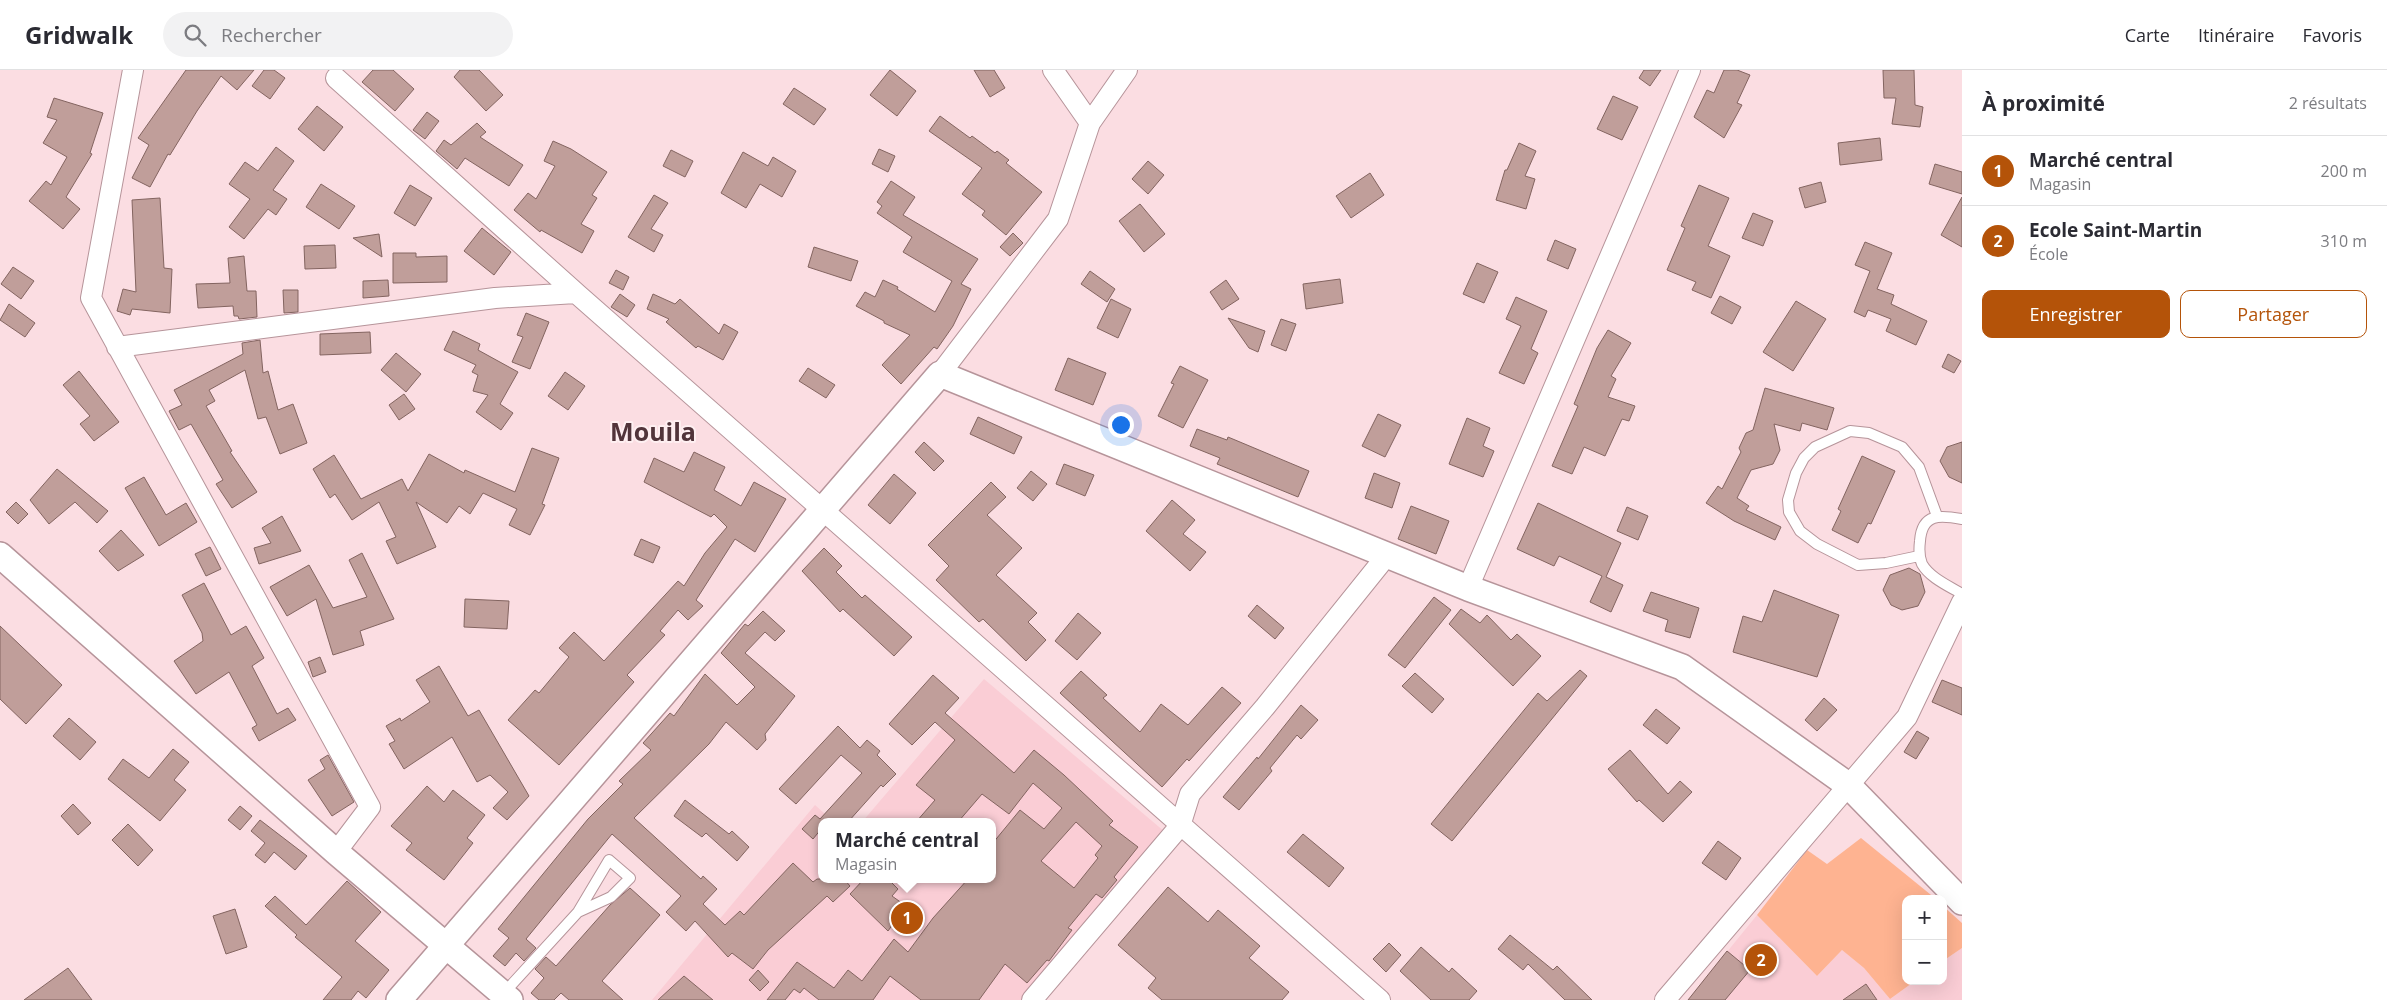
<!DOCTYPE html>
<html lang="fr">
<head>
<meta charset="utf-8">
<style>
	:root { --surface:#fff; --page:#f2f2f3; --text:#2b2b33; --muted:#7c7c81; --line:#e1e1e2; --accent:#b45309 }
	body { margin:0; font-family:"Open Sans",sans-serif; background:var(--page); color:var(--text) }
	.controls { position:absolute; right:15px; bottom:15px; display:grid; overflow:hidden; border-radius:10px; box-shadow:0 5px 20px #0002 }
	.controls button { width:45px; height:45px; display:grid; place-items:center; padding:0; border:0; border-bottom:1px solid var(--line); background:var(--surface); color:var(--text); font:25px sans-serif }
	.you { position:absolute; left:1120px; top:354px; width:18px; height:18px; margin:-12px; border:4px solid #fff; border-radius:50%; background:#1a73e8; box-shadow:0 0 0 8px #1a73e833 }
	.badge { display:grid; place-items:center; width:32px; height:32px; border-radius:50%; background:var(--accent); color:#fff; font-size:16px; font-weight:700 }
	.pin { position:absolute; translate:-50% -50%; border:2px solid #fff; box-shadow:0 1px 5px #0006 }
	.popup { position:absolute; left:818px; top:748px; width:178px; height:65px; box-sizing:border-box; display:grid; place-content:center; border-radius:10px; background:var(--surface); filter:drop-shadow(0 1px 4px #0005); font-size:16px; white-space:nowrap; color:var(--muted) }
	.popup b { font-size:19px; color:var(--text) }
	.popup::after { content:''; position:absolute; left:50%; top:100%; margin-left:-10px; border:10px solid transparent; border-top-color:var(--surface) }
	.list { margin:0; padding:0; list-style:none }
	h2 { display:flex; justify-content:space-between; align-items:center; height:65px; margin:0; padding:0 20px; font-size:21px }
	h2 small { font-size:16px; font-weight:400; color:var(--muted) }
	.list li { display:grid; grid-template-columns:32px 1fr auto; gap:15px; align-items:center; box-sizing:border-box; height:70px; padding:0 20px; border-top:1px solid var(--line) }
	.list b { display:block; font-size:19px; white-space:nowrap }
	.list p { margin:0; font-size:16px; white-space:nowrap; color:var(--muted) }
	.list em { font-size:16px; font-style:normal; color:var(--muted) }
	.actions { display:flex; gap:10px; padding:15px 20px }
	.actions a { flex:1; padding:11px 0; border:1px solid var(--accent); border-radius:10px; text-align:center; font-size:18px; color:var(--accent) }
	.actions .main { background:var(--accent); color:#fff }
	.icon { flex:none; width:28px; height:28px; fill:none; stroke:currentColor; stroke-width:2; stroke-linecap:round; stroke-linejoin:round }
	.map { position:relative; flex:none; width:1962px; height:930px; overflow:hidden }
	header { display:flex; align-items:center; gap:30px; box-sizing:border-box; height:70px; padding:0 25px; background:var(--surface); border-bottom:1px solid var(--line) }
	header strong { font-size:24px }
	nav { display:flex; gap:28px; margin-inline-start:auto; font-size:18px }
	.search { width:350px; height:45px; background:var(--page); display:flex; align-items:center; gap:12px; box-sizing:border-box; padding:0 18px; border-radius:28px; color:var(--muted); font-size:19px }
	main { display:flex }
	aside { flex:1; background:var(--surface) }
	.map>svg:first-child { display:block }
	.built { fill:#facdd5 }
	.green { fill:#feb391 }
	.building { fill:#c09e9a; stroke:#836460; fill-rule:evenodd }
	.lines { fill:none; stroke-linecap:round; stroke-linejoin:round }
	.service-casing { stroke:#b6949a; stroke-width:12 }
	.minor-casing { stroke:#b6949a; stroke-width:22 }
	.tertiary-casing { stroke:#b6949a; stroke-width:28 }
	.service { stroke:#fff; stroke-width:10 }
	.minor { stroke:#fff; stroke-width:20 }
	.tertiary { stroke:#fff; stroke-width:25 }
	.labels { text-anchor:middle; dominant-baseline:central; stroke-width:4; stroke-linejoin:round; paint-order:stroke }
	.town-label { font-size:25px; font-weight:bold; fill:#51343a; stroke:#feeff1 }
</style>
</head>
<body>
<header>
<strong>Gridwalk</strong>
<div class="search"><svg class="icon" aria-label="search" viewBox="0 0 24 24"><circle cx="10" cy="10" r="6"/><path d="M15 15l6 6"/></svg>Rechercher</div>
<nav><a>Carte</a><a>Itinéraire</a><a>Favoris</a></nav>
</header>
<main>
<div class="map">
<svg width="1962" height="930" viewBox="0 0 1962 930">
	<rect width="100%" height="100%" fill="#fbdde2"/>
	<path class="built" d="M984 609 1165 762 1026 930H652L815 735 834 752H822V809H992V752H862Z
		M1757 845 1817 906 1842 880 1864 898 1890 929 1915 911H1943V891L1962 878V930H1688Z"/>
	<path class="green" d="M1861 768 1936 829H1906V911H1915L1890 929 1864 898 1842 880 1817 906 1757 845 1807 780 1827 794Z
		M1943 836 1962 853V878L1943 891Z"/>
	<path class="building" d="M186 0H254L237 20 221 6 197 41 170 85 168 84 150 117 132 108 149 75 138 68Z
		M264 0H274L285 8 270 29 252 16Z
		M373 0H393L414 19 395 41 362 12Z
		M460 0H479L503 25 486 41 454 7Z
		M890 0 916 21 897 46 870 25Z
		M974 0H994L1005 18 990 27Z
		M1644 0H1661L1650 16 1639 8Z
		M1724 0H1737L1750 5 1737 33 1742 35 1724 68 1694 47 1707 20 1714 23Z
		M1883 0H1914L1915 35 1923 37 1920 57 1892 54 1896 28H1884Z
		M794 18 826 39 814 55 783 34Z
		M1613 26 1638 37 1622 70 1597 59Z
		M54 28 103 43 90 83 92 84 66 127 80 139 63 159 29 131 46 111 51 115 67 87 43 73 57 50 47 47Z
		M317 36 343 57 324 81 298 59Z
		M427 42 439 51 425 69 413 60Z
		M940 46 970 68 972 66 995 83 997 81 1009 90 1006 93 1042 122 1006 165 982 145 985 141 962 124 982 98 929 61Z
		M477 53 486 62 480 67 523 95 509 116 465 88 457 99 436 81 444 70 451 75Z
		M1880 68 1882 90 1840 95 1838 73Z
		M553 71 571 79 607 102 592 125 597 128 581 154 594 161 582 183 541 160 540 162 514 140 528 123 536 129 555 96 544 91Z
		M1519 73 1536 81 1525 106 1535 109 1526 139 1496 130 1505 100H1507Z
		M276 77 294 91 273 120 287 129 276 145 268 139 244 169 229 157 250 129 229 114 245 92 258 101Z
		M879 79 895 86 888 102 872 94Z
		M671 80 693 91 685 107 663 96Z
		M743 82 768 96 773 87 796 101 782 127 760 114 746 138 721 123Z
		M1148 91 1164 105 1148 124 1132 109Z
		M1935 94 1962 102V124L1929 114Z
		M1370 103 1384 125 1351 148 1336 126Z
		M891 111 915 127 903 145 978 189 961 214 971 219 953 256 937 279 934 277 901 314 882 295 910 265 884 253V251L856 236 865 222 875 227 883 210 898 217 897 219 935 242 952 211 903 182 912 167 877 143 882 136 877 132Z
		M1821 112 1826 132 1805 138 1799 118Z
		M321 114 355 136 339 159 306 137Z
		M410 115 432 128 415 156 394 143Z
		M1699 115 1729 128 1708 176 1730 186 1711 228 1692 220 1696 212 1667 200 1685 158 1681 156Z
		M654 125 668 133 651 159 663 165 654 182 628 167Z
		M1962 127V177L1941 165Z
		M160 128 164 198 172 199 170 243 132 239 130 245 117 241 123 219 136 222 132 130Z
		M1140 134 1165 164 1144 182 1119 151Z
		M1753 143 1773 151 1763 176 1742 168Z
		M482 158 511 182 494 205 464 181Z
		M1013 163 1023 173 1010 186 1000 177Z
		M379 164 382 187 353 168Z
		M1555 170 1576 179 1568 199 1547 190Z
		M1865 172 1892 183 1877 219 1894 225 1891 234 1927 251 1916 275 1886 261 1891 249 1868 240 1865 247 1854 242 1870 201 1855 195Z
		M335 175 336 198 305 199 304 176Z
		M814 177 858 191 851 211 808 197Z
		M393 183H416V187L447 186V212L393 213Z
		M244 186 247 221H256L257 247 239 249 238 246H234L233 236 198 238 196 214 230 213 228 188Z
		M1477 193 1498 202 1484 233 1463 224Z
		M13 197 34 211 21 229 1 214Z
		M616 200 629 207 623 220 609 213Z
		M1090 201 1115 219 1107 232 1081 214Z
		M1340 209 1343 233 1306 239 1303 214Z
		M388 210 389 226 363 228V211Z
		M1226 210 1239 229 1222 240 1210 222Z
		M283 220H298V242L284 243Z
		M620 224 635 235 627 247 611 237Z
		M653 224 675 234 680 229 719 264 724 254 738 262 723 290 698 276 696 278 666 252 669 249 647 239Z
		M1720 226 1741 237 1732 254 1711 243Z
		M1516 227 1547 241 1531 279 1538 283 1524 314 1499 303 1521 256 1506 249Z
		M1111 229 1131 239 1118 268 1097 258Z
		M1796 231 1826 249 1793 301 1763 282Z
		M9 234 35 253 25 267 0 250Z
		M526 243 549 252 530 299 512 292 523 267 517 265Z
		M1228 248 1265 261 1258 282 1249 278Z
		M1281 249 1296 254 1286 281 1271 275Z
		M1608 260 1631 273 1611 306 1616 309 1608 327 1635 336 1629 351 1622 349 1605 386 1584 377 1572 404 1552 396 1578 336 1574 334 1597 278Z
		M453 261 480 274 478 280 518 302 500 334 513 343 501 360 476 342 488 325 473 321 478 305 472 302 476 295 444 280Z
		M370 262 371 283 320 285V264Z
		M260 270 263 303 268 301 278 340 293 334 307 373 280 384 266 347 258 349 245 300 209 320 215 331 206 336 232 381 230 382 257 422 232 438 216 414 223 410 191 354 179 360 169 341 182 335 174 320 243 284 242 273Z
		M396 283 421 304 406 322 381 300Z
		M1948 284 1961 291 1954 303 1942 297Z
		M1068 288 1106 303 1093 335 1055 320Z
		M1180 296 1208 310 1183 358 1158 346 1174 314 1171 313Z
		M808 298 835 315 826 328 799 311Z
		M79 301 119 352 94 371 80 354 90 346 63 315Z
		M565 302 585 316 568 340 548 326Z
		M1765 318 1834 338 1827 360 1802 353 1800 361 1774 354 1780 380 1773 394 1751 400 1737 428 1749 436 1746 440 1781 457 1775 470 1734 451 1706 433 1718 416 1722 419 1741 382 1739 378 1746 363 1753 360Z
		M404 324 415 339 399 350 389 335Z
		M1378 344 1401 355 1385 387 1362 376Z
		M978 347 1022 367 1014 384 970 364Z
		M1467 348 1490 358 1483 376 1494 381 1483 407 1449 394Z
		M1197 359 1227 370 1228 367 1309 401 1298 427 1217 394 1220 388 1190 376Z
		M924 372 944 391 934 401 915 382Z
		M1962 372V413L1949 407 1940 391 1947 377Z
		M532 378 559 388 542 434 545 435 530 465 509 455 517 439 483 423 470 444 459 436 447 453 416 432 436 477 397 494 386 471 396 467 379 432 352 450 335 424 330 428 313 399 334 385 361 429 402 409 408 421 429 384 464 403 465 400 515 422Z
		M694 382 725 397 714 420 741 436 754 412 786 429 755 482 735 469 696 530 703 536 688 550 678 540 660 561 665 565 627 605 634 612 559 695 508 650 535 620 539 623 569 587 559 578 574 562 604 591 678 511 684 516 705 483 727 457 714 444 711 447 644 412 654 388 684 402Z
		M1862 386 1895 401 1871 454 1868 453 1858 473 1832 460 1841 441 1838 439Z
		M1064 394 1094 405 1085 426 1056 414Z
		M57 399 108 441 97 453 75 432 49 454 30 430Z
		M1031 401 1047 414 1033 431 1017 418Z
		M1374 403 1400 413 1392 438 1365 428Z
		M894 404 916 423 890 454 868 435Z
		M144 407 166 445 186 433 197 452 159 476 125 418Z
		M991 412 1006 427 987 445 1022 478 996 505 1037 543 1028 552 1046 570 1026 591 983 549 979 552 936 510 949 496 928 475Z
		M1172 430 1195 450 1183 464 1206 482 1190 501 1146 461Z
		M16 432 28 444 18 454 6 442Z
		M1538 433 1621 473 1606 507 1623 515 1611 542 1590 532 1602 506 1559 486 1554 496 1517 479Z
		M1411 436 1449 451 1436 484 1398 469Z
		M1627 437 1648 446 1638 470 1617 461Z
		M282 446 301 481 259 494 254 478 271 473 262 458Z
		M121 460 144 485 118 501 99 481Z
		M641 469 660 477 653 493 634 485Z
		M210 477 221 499 206 506 195 484Z
		M824 478 842 496 836 502 862 528 865 525 912 567 894 586 843 539 840 542 802 501Z
		M362 483 394 549 360 561 364 575 333 585 316 529 287 546 270 517 309 495 333 538 367 527 349 490Z
		M1909 498 1920 504 1925 522 1918 536 1902 540 1891 535 1883 520 1890 505Z
		M204 513 231 565 246 556 264 588 252 596 277 644 288 638 296 650 259 671 252 658 257 655 229 602 196 624 174 591 203 571 202 563 182 525Z
		M1774 520 1839 545 1817 607 1733 582 1743 546 1762 552Z
		M1651 522 1699 538 1690 568 1665 561 1668 550 1643 541Z
		M1434 527 1451 540 1405 598 1388 585Z
		M465 529 509 531 507 559 464 557Z
		M1257 535 1284 558 1275 569 1248 546Z
		M1461 539 1480 553 1487 545 1511 570 1517 564 1541 586 1513 616 1449 554Z
		M763 541 785 561 775 571 765 562 745 583 795 626 765 664 766 670 757 680 726 652 709 674 634 748 701 809 703 806 717 819 703 834 725 855 740 841 744 845 793 793 813 812 817 809H844L850 816 833 832 827 826 768 880 753 899 732 883 728 887 695 851 686 861 666 842 681 826 612 764 526 869 536 878 524 891 516 883 505 896 493 886 509 868 498 859 588 749 623 714 619 711 651 680 643 673 670 643 674 646 705 604 737 635 755 617 721 583 745 554 748 556Z
		M1078 543 1101 563 1077 590 1055 571Z
		M0 556 62 615 26 654 0 629Z
		M320 587 326 602 313 607 308 592Z
		M439 596 468 646 479 640 529 726 507 750 493 738 508 722 490 705 477 712 452 667 404 699 389 674 395 671 386 656 400 648 401 651 430 632 416 610Z
		M1580 600 1587 606 1452 771 1431 754 1538 623 1547 631Z
		M1081 601 1107 625 1103 628 1140 662 1161 634 1188 655 1222 617 1241 633 1189 691 1187 689 1162 717 1060 623Z
		M1415 603 1444 629 1432 643 1402 616Z
		M933 605 959 628 945 643 1014 703 1034 680 1064 705 1113 751 1109 755 1138 777 1114 807 1117 810 1102 828 1096 824 1068 858 1072 860 1049 891 1047 890 1027 913 1005 894 979 930H921L890 906 873 930H819L804 918 800 923 794 919 785 930H767L797 892 834 918 848 900 862 911 894 869 908 882 933 848 968 809H992V774L1020 740 1044 759 1062 738 1033 713 1009 744 982 724 958 752H916L935 730 916 715 955 670 935 652 912 675 889 654ZM1076 752 1102 776 1095 785 1098 788 1074 818 1041 791Z
		M1942 610 1962 618V645L1932 632Z
		M1824 628 1837 640 1817 661 1805 650Z
		M1301 635 1318 650 1301 669 1297 665 1270 698 1272 701 1239 740 1223 727 1257 687 1258 689Z
		M1656 639 1680 658 1667 674 1643 655Z
		M69 648 96 672 80 690 53 666Z
		M838 656 860 678 867 670 880 681 877 685 896 704 883 717 881 715 848 752H822V758L813 769 802 759 815 745 820 749 862 703 841 685 796 734 779 719Z
		M1917 661 1929 668 1916 689 1904 682Z
		M173 679 189 692 174 710 186 720 160 751 108 709 123 689 149 708Z
		M1630 680 1668 724 1680 711 1692 722 1663 752 1639 730 1637 732 1608 699Z
		M328 685 354 732 332 746 308 710 325 699 320 690Z
		M427 716 444 732 453 720 485 745 467 768 473 773 444 810 406 780 412 773 391 756Z
		M685 730 729 764 732 761 749 777 737 791 706 763 702 767 674 746Z
		M73 734 91 753 78 765 61 746Z
		M240 736 252 746 240 760 228 750Z
		M260 750 307 786 295 800 274 782 265 793 255 785 265 773 251 761Z
		M128 754 153 780 138 796 112 770Z
		M1303 764 1344 798 1329 817 1287 782Z
		M1718 771 1741 788 1726 810 1702 793Z
		M864 809H888L898 819 892 826 906 836 888 861 850 824Z
		M347 811 381 842 355 871 389 900 366 928 358 921 351 930H323L342 907 295 867 297 865 265 836 275 826 306 855Z
		M1168 817 1208 852 1218 840 1260 876 1249 888 1289 922 1282 930H1162L1148 918 1156 908 1118 875Z
		M630 818 660 845 602 911 623 930H569L561 923 554 930H539L531 923 544 908 535 899 546 887 556 896 610 835Z
		M235 839 247 877 226 884 213 846Z
		M1510 865 1553 900 1557 896 1592 930H1565L1528 894 1523 900 1498 879Z
		M1389 873 1401 885 1386 902 1373 889Z
		M1421 877 1449 902 1452 898 1477 921 1469 930H1431L1400 901Z
		M1727 881 1750 900 1725 930H1688Z
		M68 898 92 930H24Z
		M758 900 769 912 760 921 749 910Z
		M684 906 713 930H658Z
		M1866 914 1877 930H1843Z"/>
	<g class="lines">
		<g class="service-casing">
			<path id="service" d="M1962 449C1940 445 1922 443 1920 471 1919 479 1919 487 1922 494 1930 508 1949 516 1962 524
				M1919 486 1886 493 1858 495 1817 474 1800 461 1789 442 1788 430 1796 403 1804 388 1815 377 1850 361 1869 363 1902 377 1919 397 1937 446
				M503 924 578 842 609 790 630 808 611 827 578 842"/>
		</g>
		<g class="minor-casing">
			<path id="minor" d="M133 0 91 228 370 737 336 782
				M1053 0 1090 53
				M336 8 576 223
				M117 277 495 228 576 223 1380 930
				M940 304 1058 149 1090 53 1127 0
				M1468 518 1690 0
				M1032 930 1180 756 1190 724 1265 637 1388 484
				M1665 930 1907 647 1962 532"/>
		</g>
		<g class="tertiary-casing">
			<path id="tertiary" d="M0 485 336 782 510 930
				M399 930 940 304 1468 518 1682 597 1848 715 1962 832"/>
		</g>
		<use href="#service" class="service"/>
		<use href="#minor" class="minor"/>
		<use href="#tertiary" class="tertiary"/>
	</g>
	<g class="labels">
		<g class="town-label">
			<text x="653" y="361">Mouila</text>
		</g>
	</g>
</svg>
<div class="controls">
<button>+</button>
<button>−</button>
</div>
<div class="you"></div>
<div class="pin badge" style="left:907px;top:848px">1</div>
<div class="popup"><b>Marché central</b>Magasin</div>
<div class="pin badge" style="left:1761px;top:890px">2</div>
</div>
<aside>
<h2>À proximité<small>2 résultats</small></h2>
<ul class="list">
<li><span class="badge">1</span><div><b>Marché central</b><p>Magasin</p></div><em>200 m</em></li>
<li><span class="badge">2</span><div><b>Ecole Saint-Martin</b><p>École</p></div><em>310 m</em></li>
</ul>
<div class="actions"><a class="main">Enregistrer</a><a>Partager</a></div>
</aside>
</main>
</body>
</html>
